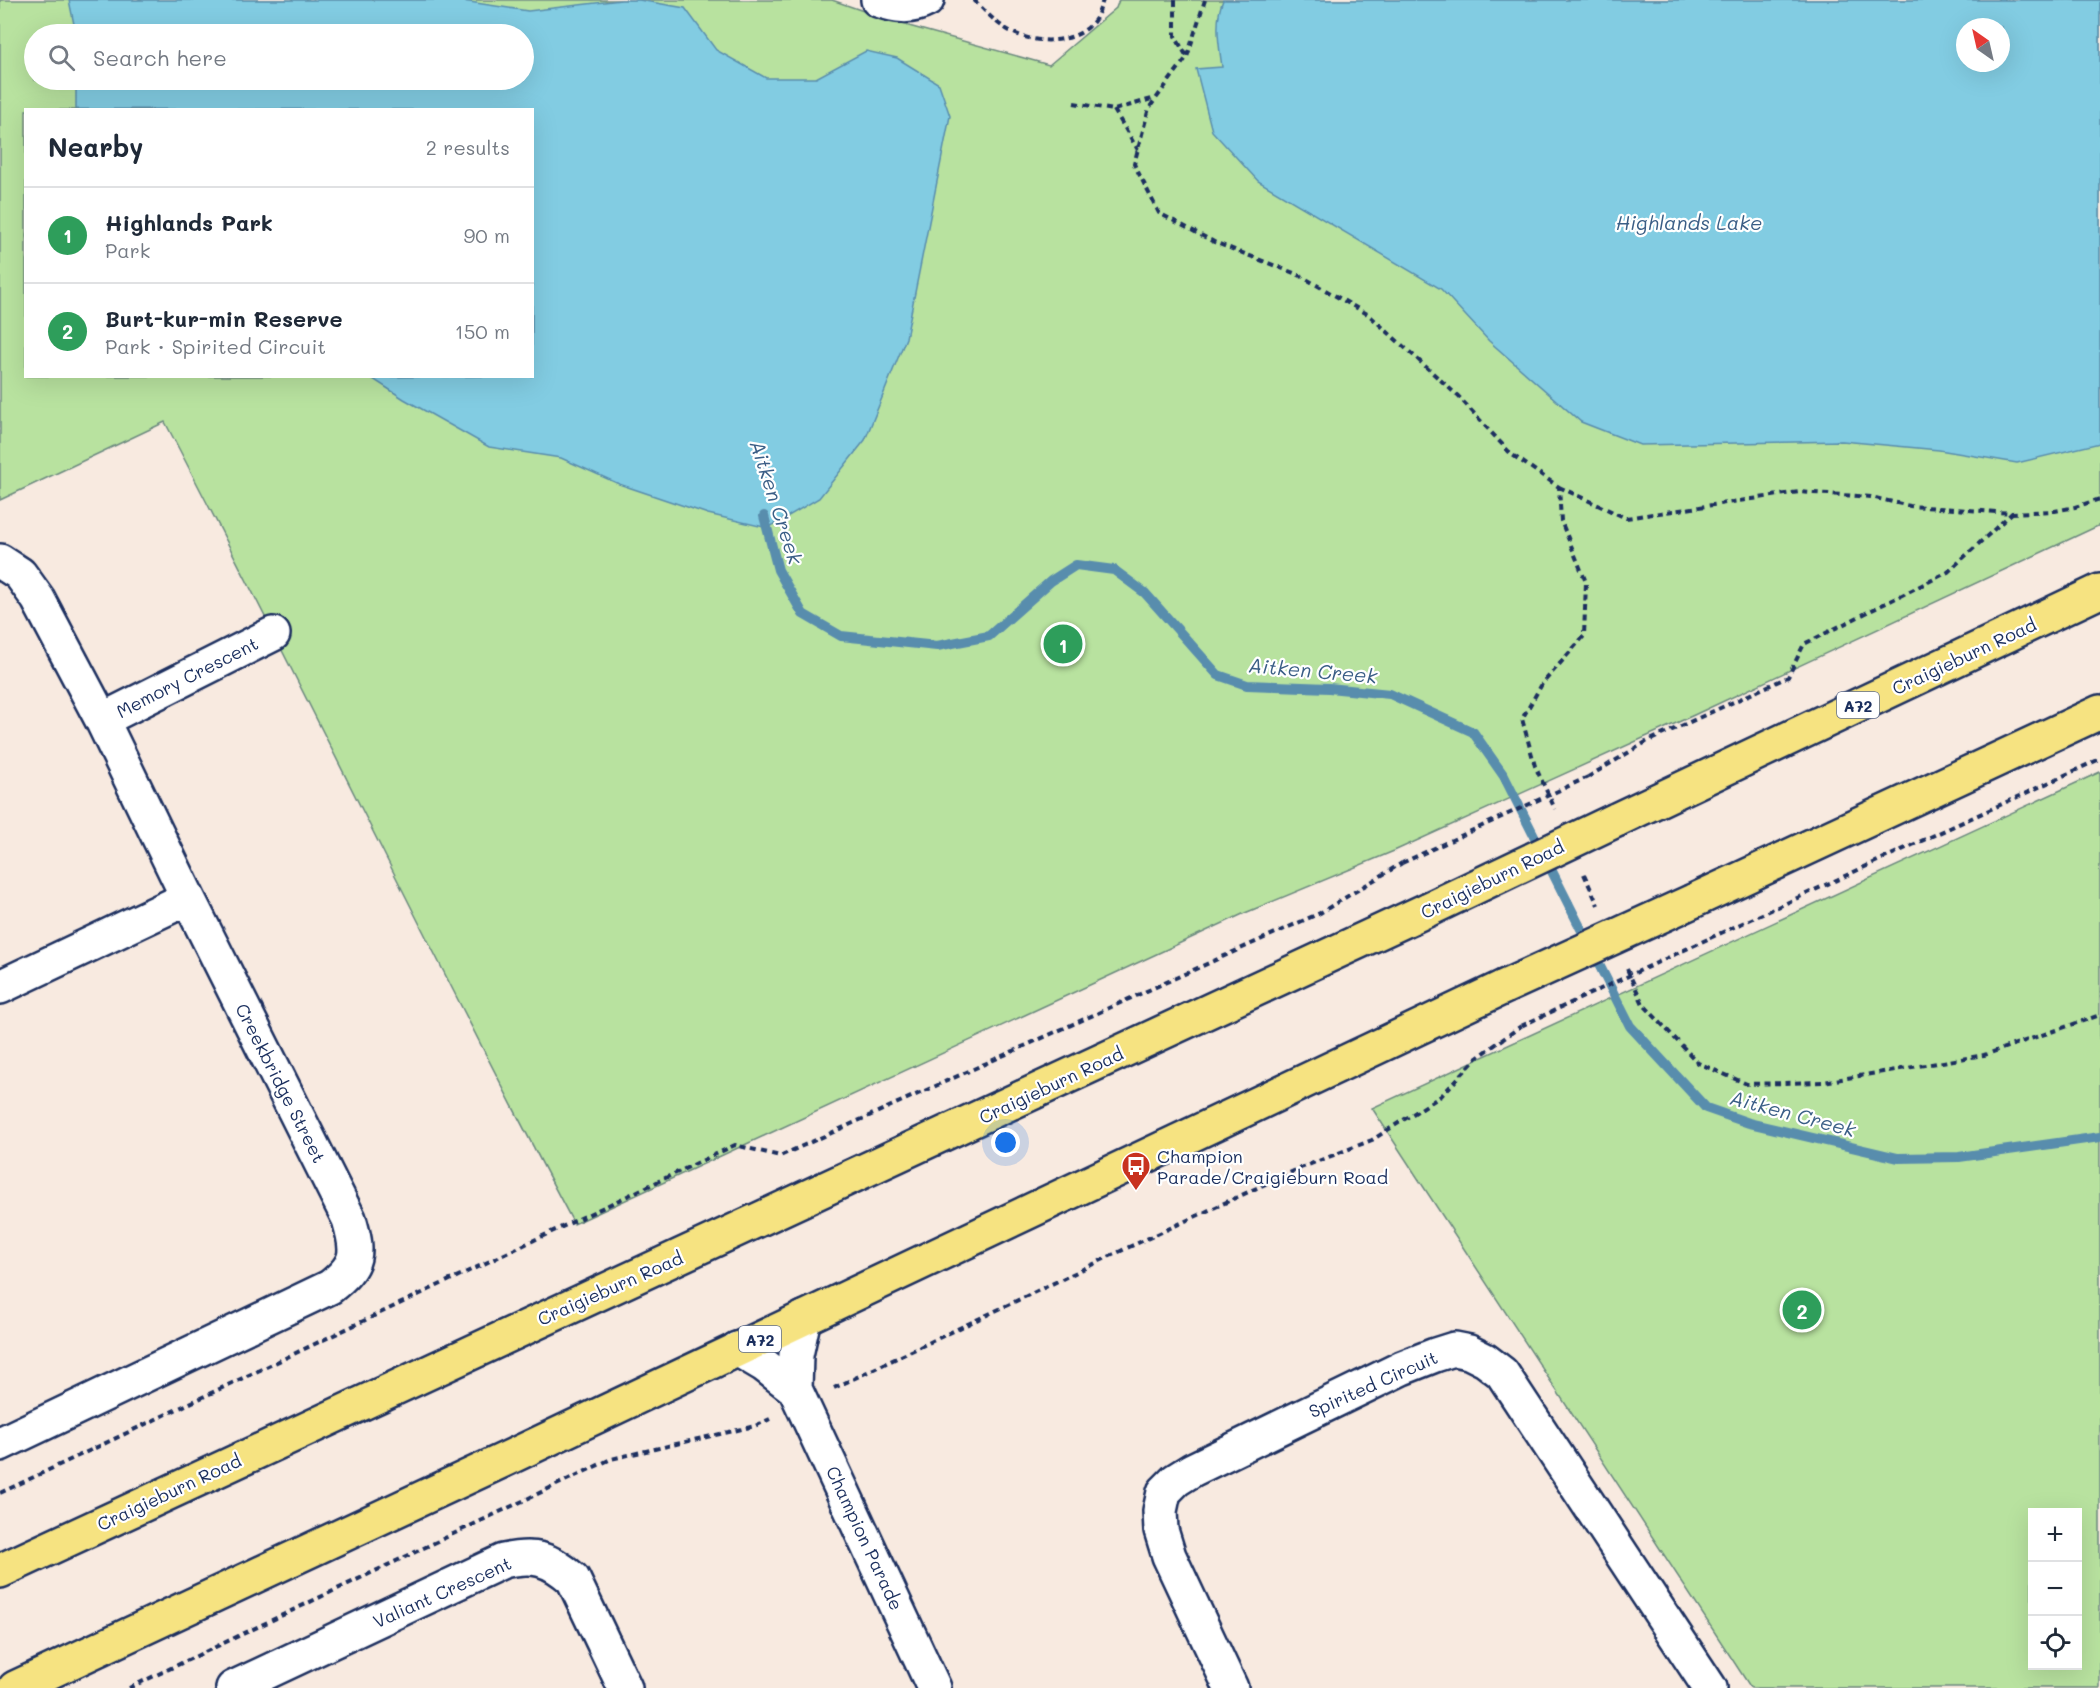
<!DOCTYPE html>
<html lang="en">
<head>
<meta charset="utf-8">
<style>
	:root { --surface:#fff; --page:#f2f2f3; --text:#1f2937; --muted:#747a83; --line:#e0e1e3; --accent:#c8321e }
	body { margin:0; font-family:Mali,sans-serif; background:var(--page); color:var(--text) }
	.controls { position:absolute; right:18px; bottom:18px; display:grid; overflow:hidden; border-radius:0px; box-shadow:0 6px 24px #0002 }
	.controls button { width:54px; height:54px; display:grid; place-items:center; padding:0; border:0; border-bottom:2px solid var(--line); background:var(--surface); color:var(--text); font:30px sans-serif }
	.compass { position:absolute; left:1956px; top:18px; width:54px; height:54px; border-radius:50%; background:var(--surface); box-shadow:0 6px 24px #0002; rotate:326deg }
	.you { position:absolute; left:1006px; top:1143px; width:21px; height:21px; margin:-15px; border:4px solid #fff; border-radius:50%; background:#1a73e8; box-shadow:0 0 0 9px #1a73e833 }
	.badge { display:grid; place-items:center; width:39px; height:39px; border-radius:50%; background:var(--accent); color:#fff; font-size:20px; font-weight:700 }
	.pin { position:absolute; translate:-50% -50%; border:3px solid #fff; box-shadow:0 2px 6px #0006 }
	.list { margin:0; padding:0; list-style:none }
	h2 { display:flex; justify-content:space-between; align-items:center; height:78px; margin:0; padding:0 24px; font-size:26px }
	h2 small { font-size:20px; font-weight:400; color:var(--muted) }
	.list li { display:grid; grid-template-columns:39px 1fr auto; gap:18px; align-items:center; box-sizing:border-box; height:96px; padding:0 24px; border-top:2px solid var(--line) }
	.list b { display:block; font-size:22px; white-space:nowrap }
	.list p { margin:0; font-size:20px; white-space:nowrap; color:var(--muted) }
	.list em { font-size:20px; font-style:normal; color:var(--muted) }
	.icon { flex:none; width:33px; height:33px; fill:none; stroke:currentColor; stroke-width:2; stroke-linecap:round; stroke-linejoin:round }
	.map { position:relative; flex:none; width:2100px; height:1688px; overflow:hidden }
	.search { position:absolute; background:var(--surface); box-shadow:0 6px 24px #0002; left:24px; top:24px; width:510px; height:66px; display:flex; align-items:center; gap:15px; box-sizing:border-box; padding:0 21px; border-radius:33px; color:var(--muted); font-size:22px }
	.panel { position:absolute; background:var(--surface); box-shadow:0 6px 24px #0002; left:24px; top:108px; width:510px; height:270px; border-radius:0px }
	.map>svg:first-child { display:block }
	.green { fill:#b8e29f; stroke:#6a887e; stroke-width:1.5; fill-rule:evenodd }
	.water { fill:#82cce2; stroke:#598dad; stroke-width:1.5; fill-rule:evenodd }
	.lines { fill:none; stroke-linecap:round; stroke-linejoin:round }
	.stream { stroke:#598dad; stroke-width:10 }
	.street-casing { stroke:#1b2f5e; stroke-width:38 }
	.secondary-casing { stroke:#1b2f5e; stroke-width:38 }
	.primary-casing { stroke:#1b2f5e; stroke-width:38 }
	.path { stroke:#1b2f5e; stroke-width:4; stroke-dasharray:6 4.5; stroke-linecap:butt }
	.street { stroke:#fff; stroke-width:33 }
	.secondary { stroke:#fff; stroke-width:33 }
	.primary { stroke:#f6e381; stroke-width:33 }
	.primary-bridge-casing { stroke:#1b2f5e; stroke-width:38; stroke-linecap:butt }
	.path-bridge { stroke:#1b2f5e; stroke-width:4; stroke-dasharray:6 4.5; stroke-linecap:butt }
	.primary-bridge { stroke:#f6e381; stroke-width:33 }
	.labels { text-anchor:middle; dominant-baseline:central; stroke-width:4.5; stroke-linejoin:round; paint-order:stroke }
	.shield { fill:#fff; stroke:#5f6d8e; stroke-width:1.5 }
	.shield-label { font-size:16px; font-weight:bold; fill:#1b2f5e }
	.street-label { font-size:18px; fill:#1b2f5e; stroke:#fff }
	.poi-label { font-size:18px; fill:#1b2f5e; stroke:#fff; text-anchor:start }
	.water-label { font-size:20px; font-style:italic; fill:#3a5e86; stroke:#fff }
</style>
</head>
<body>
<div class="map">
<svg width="2100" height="1688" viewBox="0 0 2100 1688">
	<rect width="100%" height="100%" fill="#f8eae0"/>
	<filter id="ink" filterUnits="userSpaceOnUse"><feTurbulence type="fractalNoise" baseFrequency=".0167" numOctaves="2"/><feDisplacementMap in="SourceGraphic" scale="12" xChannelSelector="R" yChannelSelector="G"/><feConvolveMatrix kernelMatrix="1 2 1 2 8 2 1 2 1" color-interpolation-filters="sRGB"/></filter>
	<g filter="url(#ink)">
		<path class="green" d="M0 0H832L898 23 1049 65 1116 8 1119 0H2100V525L1694 715 1394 851 1245 913 574 1224C433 959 304 687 165 422L0 500ZM1965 27H2001V63H1965ZM34 34H524V80H34ZM26 110H532V376H26Z
			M2100 772V1688H1751L1372 1108ZM2032 1512H2078V1666H2032Z"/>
		<path class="water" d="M69 0H456L528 11 621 0H639L685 8 716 50 766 78H816L866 51 897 58 939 84 950 116 906 338 865 440 819 498 768 528 708 514 619 484 561 458 489 447 404 399 370 377 532 376V110L76 109V80H524V34H76Z
			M1223 0H2100V443L2017 463 1939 450 1842 441 1640 445 1581 422 1489 341 1441 289 1258 181 1212 131 1196 69 1222 67C1219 44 1214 22 1223 0ZM1965 27H2001V63H1965Z"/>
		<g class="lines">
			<path class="stream" d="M764 516 778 570 803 614 841 636 937 646 989 636 1051 581 1076 565 1114 570 1145 593 1218 675 1247 685 1329 688 1390 694 1473 732 1504 776 1630 1026 1706 1108 1749 1123 1898 1158 1959 1157 2100 1137"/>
			<g class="street-casing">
				<path id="street" d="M878 0C896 6 910 9 927 0
					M0 561 20 574 38 599 102 720 188 898 349 1219C359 1253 359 1264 330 1287L0 1444
					M102 720 273 634
					M0 987 188 898
					M233 1688 503 1561C534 1554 549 1558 573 1579L625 1688
					M1231 1688 1169 1556 1161 1530 1160 1511 1164 1492 1176 1480 1192 1470 1402 1368 1435 1355 1454 1349 1469 1352 1485 1360 1502 1373 1710 1688"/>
			</g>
			<g class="secondary-casing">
				<path id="secondary" d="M737 1349 764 1365 795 1389 934 1688
					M795 1389 796 1355 804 1318"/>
			</g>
			<g class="primary-casing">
				<path id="primary" d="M1616 820 2100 591
					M1693 901 2100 712
					M0 1571C476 1349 953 1130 1429 909
					M15 1688 508 1458 1504 987"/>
			</g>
			<path class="path" d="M974 0C986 12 998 26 1014 33 1039 45 1080 44 1096 18 1099 12 1101 6 1103 0
				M1175 0V36L1187 57
				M1205 0 1187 57 1149 108 1134 164 1159 213 1214 242 1299 275 1369 315 1458 396 1511 454 1559 487 1561 521 1586 582 1584 636 1542 684 1522 719 1535 766 1555 809
				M1074 103 1114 110 1155 98
				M1114 110 1138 150
				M1559 487 1626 518 1799 492 1871 497 1910 506 2012 513 2055 511 2075 507 2100 499
				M1588 777 1646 742 1788 677 1804 644 1948 572 2012 513
				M1584 874 1598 905
				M1710 938 2100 759
				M1627 969 1643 1004 1698 1063 1747 1084 1824 1082 1984 1055 2100 1015
				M834 1388 1127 1248 1298 1169 1372 1140 1441 1096 1477 1058 1521 1026
				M0 1493 735 1145 780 1156 1320 913 1402 863
				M129 1688 611 1459 755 1426 770 1419"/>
			<use href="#street" class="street"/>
			<use href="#secondary" class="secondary"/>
			<use href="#primary" class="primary"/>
			<g class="primary-bridge-casing">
				<path id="primary-bridge" d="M1429 909 1616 820
					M1504 987 1693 901"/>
			</g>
			<path class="path-bridge" d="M1402 863 1588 777
				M1521 1026 1710 938"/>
			<use href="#primary-bridge" class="primary-bridge"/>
		</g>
	</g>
	<defs>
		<g id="bus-pin" transform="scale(1.5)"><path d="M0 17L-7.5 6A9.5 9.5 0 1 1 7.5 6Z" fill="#c8321e" stroke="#fff"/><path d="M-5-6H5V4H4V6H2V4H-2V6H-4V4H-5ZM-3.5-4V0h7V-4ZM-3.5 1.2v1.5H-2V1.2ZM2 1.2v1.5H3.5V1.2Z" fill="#fff"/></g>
	</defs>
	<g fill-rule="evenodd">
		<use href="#bus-pin" x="1136" y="1166"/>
	</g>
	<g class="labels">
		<g class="shield">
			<rect x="1837" y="692" width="42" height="26" rx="4.5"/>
			<rect x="739" y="1326" width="42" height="26" rx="4.5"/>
		</g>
		<g class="shield-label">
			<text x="1858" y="705">A72</text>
			<text x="760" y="1339">A72</text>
		</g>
		<g class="street-label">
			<text transform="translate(1964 656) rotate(-25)">Craigieburn Road</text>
			<text transform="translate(187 677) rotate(-27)">Memory Crescent</text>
			<text transform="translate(1492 879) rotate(-26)">Craigieburn Road</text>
			<text transform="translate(281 1083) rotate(63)">Creekbridge Street</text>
			<text transform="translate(1051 1085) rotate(-25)">Craigieburn Road</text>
			<text transform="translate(610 1288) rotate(-24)">Craigieburn Road</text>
			<text transform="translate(1373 1384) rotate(-24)">Spirited Circuit</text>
			<text transform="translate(169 1492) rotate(-25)">Craigieburn Road</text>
			<text transform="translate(865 1538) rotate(65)">Champion Parade</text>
			<text transform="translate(442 1592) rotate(-24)">Valiant Crescent</text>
		</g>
		<g class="poi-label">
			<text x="1157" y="1156">Champion<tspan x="1157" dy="21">Parade/Craigieburn Road</tspan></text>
		</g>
		<g class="water-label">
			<text x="1689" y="222">Highlands Lake</text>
			<text transform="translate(777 502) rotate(72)">Aitken Creek</text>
			<text transform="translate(1313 670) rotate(5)">Aitken Creek</text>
			<text transform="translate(1793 1113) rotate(15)">Aitken Creek</text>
		</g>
	</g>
</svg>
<div class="controls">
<button>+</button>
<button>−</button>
<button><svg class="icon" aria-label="locate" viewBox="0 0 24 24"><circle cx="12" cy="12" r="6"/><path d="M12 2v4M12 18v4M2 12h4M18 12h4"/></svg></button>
</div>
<svg class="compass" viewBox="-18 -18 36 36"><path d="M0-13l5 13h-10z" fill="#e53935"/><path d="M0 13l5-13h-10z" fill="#747a83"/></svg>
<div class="you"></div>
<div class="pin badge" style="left:1063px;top:644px;background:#2e9e5b">1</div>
<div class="pin badge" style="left:1802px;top:1310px;background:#2e9e5b">2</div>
<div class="search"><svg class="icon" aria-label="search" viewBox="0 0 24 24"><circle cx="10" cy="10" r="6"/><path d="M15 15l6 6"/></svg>Search here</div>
<section class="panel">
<h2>Nearby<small>2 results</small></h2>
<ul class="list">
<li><span class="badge" style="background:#2e9e5b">1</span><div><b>Highlands Park</b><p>Park</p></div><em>90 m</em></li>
<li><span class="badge" style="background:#2e9e5b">2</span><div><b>Burt-kur-min Reserve</b><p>Park · Spirited Circuit</p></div><em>150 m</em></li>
</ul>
</section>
</div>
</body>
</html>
